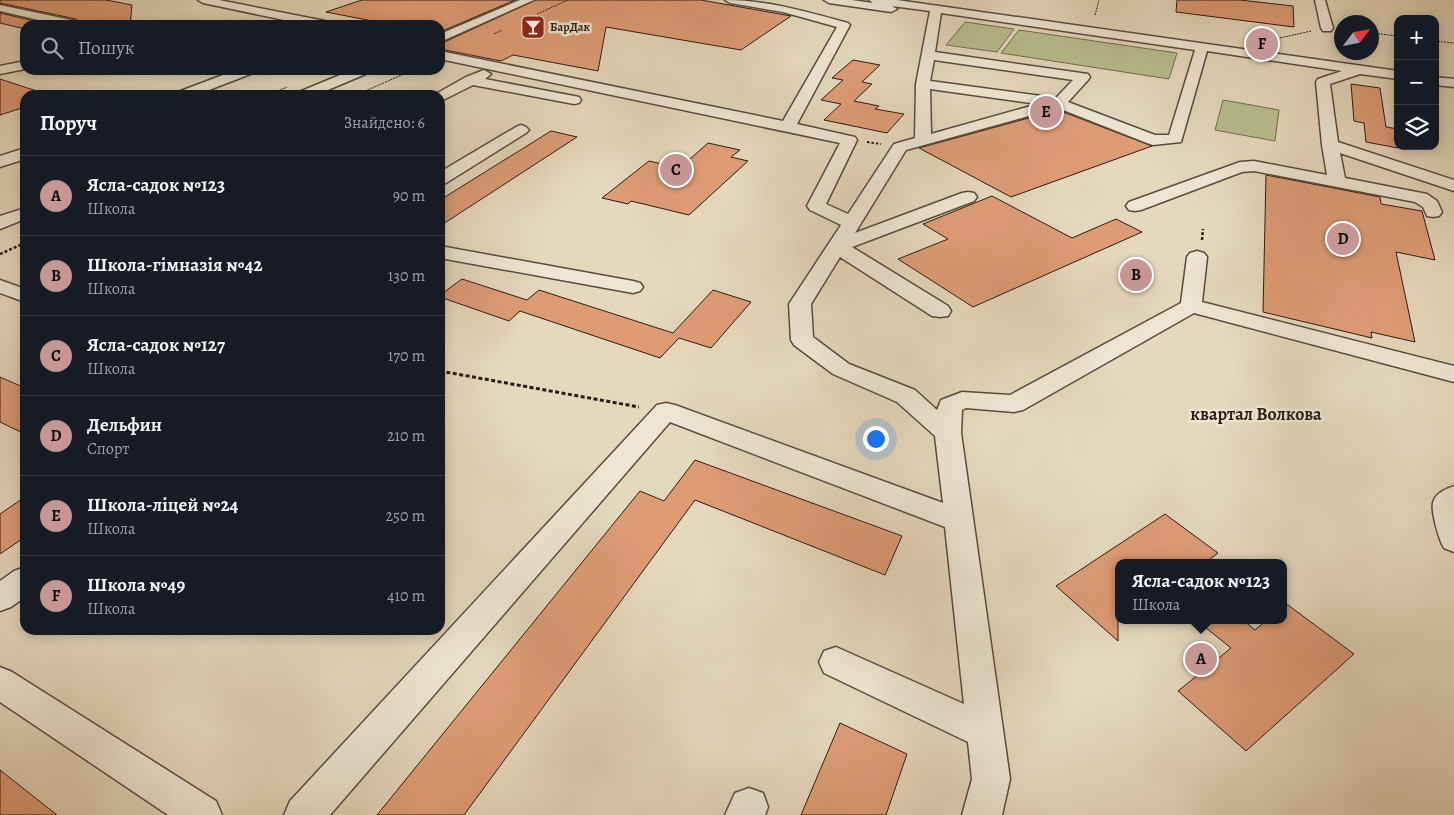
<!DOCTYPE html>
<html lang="uk">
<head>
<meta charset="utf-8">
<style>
	:root { --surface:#171b24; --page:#20242c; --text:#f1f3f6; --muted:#9ea1a6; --line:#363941; --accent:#c59692 }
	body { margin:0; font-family:Alegreya,serif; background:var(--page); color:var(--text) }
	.controls { position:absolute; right:15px; top:15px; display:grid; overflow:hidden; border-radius:10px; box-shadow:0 2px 12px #0003 }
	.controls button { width:45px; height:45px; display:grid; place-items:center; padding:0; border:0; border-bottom:1px solid var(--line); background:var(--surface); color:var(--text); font:25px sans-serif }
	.compass { position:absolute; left:1334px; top:15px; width:45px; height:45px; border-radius:50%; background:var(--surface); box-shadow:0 2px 12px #0003; rotate:58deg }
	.you { position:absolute; left:875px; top:438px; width:18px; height:18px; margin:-12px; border:4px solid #fff; border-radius:50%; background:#1a73e8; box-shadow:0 0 0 8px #1a73e833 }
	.badge { display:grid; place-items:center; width:32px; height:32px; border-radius:50%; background:var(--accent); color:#111; font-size:16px; font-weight:700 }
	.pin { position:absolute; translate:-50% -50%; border:2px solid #fff; box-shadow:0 1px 5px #0006 }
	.popup { position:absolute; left:1115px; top:559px; width:172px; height:65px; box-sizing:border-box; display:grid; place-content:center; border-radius:10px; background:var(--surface); filter:drop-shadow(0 1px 4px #0005); font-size:16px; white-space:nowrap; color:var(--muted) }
	.popup b { font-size:19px; color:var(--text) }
	.popup::after { content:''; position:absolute; left:50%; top:100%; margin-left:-10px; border:10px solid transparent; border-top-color:var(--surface) }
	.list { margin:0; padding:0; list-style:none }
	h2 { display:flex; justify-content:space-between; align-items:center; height:65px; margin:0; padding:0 20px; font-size:21px }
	h2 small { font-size:16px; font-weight:400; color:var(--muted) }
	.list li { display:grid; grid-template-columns:32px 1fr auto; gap:15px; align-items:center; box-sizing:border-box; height:80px; padding:0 20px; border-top:1px solid var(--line) }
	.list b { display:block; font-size:19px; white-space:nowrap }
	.list p { margin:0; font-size:16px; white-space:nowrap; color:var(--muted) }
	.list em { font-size:16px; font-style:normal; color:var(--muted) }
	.icon { flex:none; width:28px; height:28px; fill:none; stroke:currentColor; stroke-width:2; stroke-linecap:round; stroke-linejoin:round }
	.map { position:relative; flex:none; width:1454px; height:815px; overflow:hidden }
	.search { position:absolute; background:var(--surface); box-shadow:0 2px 12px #0003; left:20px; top:20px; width:425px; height:55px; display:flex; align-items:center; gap:12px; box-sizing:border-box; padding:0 18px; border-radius:15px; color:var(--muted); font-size:19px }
	.panel { position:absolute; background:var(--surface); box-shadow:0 2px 12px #0003; left:20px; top:90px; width:425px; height:545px; border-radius:15px }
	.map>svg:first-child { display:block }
	.green { fill:#b7be8f; stroke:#716d52 }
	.building { fill:#de9c75; stroke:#2b1c14 }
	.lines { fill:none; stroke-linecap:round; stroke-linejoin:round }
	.minor-casing { stroke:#5a4b3e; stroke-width:3 }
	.path-far3 { stroke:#2b1c14; stroke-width:1; stroke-dasharray:2 1; stroke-linecap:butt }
	.path-far2 { stroke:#2b1c14; stroke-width:2; stroke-dasharray:2.5 2; stroke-linecap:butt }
	.path-far1 { stroke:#2b1c14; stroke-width:2.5; stroke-dasharray:3 2; stroke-linecap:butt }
	.path { stroke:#2b1c14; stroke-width:3; stroke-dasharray:4 2.5; stroke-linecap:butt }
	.minor { fill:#eee6d3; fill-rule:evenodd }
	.labels { text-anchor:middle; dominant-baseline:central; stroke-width:5; stroke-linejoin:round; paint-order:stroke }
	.far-poi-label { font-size:12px; font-weight:bold; fill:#2b1c14; stroke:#eee6d3; text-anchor:start }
	.quarter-label { font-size:18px; font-weight:bold; fill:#2b1c14; stroke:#eee6d3 }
</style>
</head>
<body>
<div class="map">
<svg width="1454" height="815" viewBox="0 0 1454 815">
	<rect width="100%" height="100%" fill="#e5d8bc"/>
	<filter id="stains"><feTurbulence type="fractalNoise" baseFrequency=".004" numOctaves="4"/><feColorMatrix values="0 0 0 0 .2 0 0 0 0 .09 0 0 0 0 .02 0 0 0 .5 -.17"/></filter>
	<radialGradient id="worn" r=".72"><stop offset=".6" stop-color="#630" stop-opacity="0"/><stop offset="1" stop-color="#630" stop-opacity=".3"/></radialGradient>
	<path class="green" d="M965 22 1014 29 997 52 946 45Z
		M1019 30 1177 53 1169 79 1001 53Z
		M1223 100 1279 110 1275 141 1215 130Z"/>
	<path class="building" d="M0 0H106L132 5 130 25H84L76 19 0 3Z
		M362 0H515L440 32V25H393L326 12Z
		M536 0H701L791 16 741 50 606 27 598 71 513 55 501 61 440 49V44Z
		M1177 0H1240L1293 6 1294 27 1176 12Z
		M0 13 52 25H25V29L0 23Z
		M853 60 880 65 862 82 872 84 854 101 879 106 875 109 904 114 887 133 824 120 841 104 821 100 843 80 832 78Z
		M0 79 49 95H25V107L0 115Z
		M1351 84 1380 88 1386 127 1398 129V148L1366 142 1364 123 1354 121Z
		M1058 110 1152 146 1011 197 919 148Z
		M551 131 577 137 440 226V200Z
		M708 143 740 150 731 157 748 161 689 215 631 201 628 204 602 198 649 161 680 168Z
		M1266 175 1380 197 1381 204 1422 211 1435 260 1396 252 1415 342 1371 332 1372 338 1263 312Z
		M992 196 1072 238 1116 219 1142 232 973 307 898 259 948 239 923 224Z
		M462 279 527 300 539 290 673 333 713 290 751 302 711 348 679 338 660 358 520 311 509 321 440 297V295Z
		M0 377 25 388V434L0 422Z
		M695 460 902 536 885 575 695 500 464 815H377L640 491 664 501Z
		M25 497V537L0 554V514Z
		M1165 514 1218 553 1205 563H1118V641L1056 586Z
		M1284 602 1354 654 1246 751 1178 691 1231 648 1196 620H1243L1255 630 1267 620H1284Z
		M840 723 907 754 886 815H801Z
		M0 770 57 815H0Z"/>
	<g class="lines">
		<g class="minor-casing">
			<path id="minor" d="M198 0H219L325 21 331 25H308L203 3Z
				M520 0H534L440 42V34Z
				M725 0C767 0 807 12 848 23L850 25 797 124 855 137 857 140 826 204 848 214 894 144 915 138 916 84 930 11 892 6 897 9 891 12 829 3 824 0H852L873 3 869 0H897L1398 71V79L1360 74 1330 84 1338 142 1454 180V191L1340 153 1345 178 1427 194 1437 201 1442 212 1439 216 1433 217 1427 216 1423 207 1415 202 1254 171 1242 172 1141 210 1135 211 1129 210 1126 206 1129 202 1240 162 1254 161 1327 175 1322 145 1316 82 1318 79 1342 71 1207 51 1181 142 1153 145 1147 143 1058 108 906 150 855 233 962 193 968 192 974 193 977 197 974 201 852 247 948 306 951 311 948 316 940 317 932 316 840 257 811 304 813 337 849 364 915 390 937 410 941 400 962 392 1010 395 1181 303 1187 257 1190 253 1197 251 1204 253 1207 257 1202 302 1454 366V382L1194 313 1023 410 1014 412 966 408 962 410 961 433 1010 779 1002 815H962L972 779 968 742 824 673 819 662 824 651 836 647 964 704 945 527 670 422 330 815H284L290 801 657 405 666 403 675 405 943 503 935 436 897 402 833 374 794 345 791 340 789 304 841 225 810 210 807 206 840 143 440 59V51L783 121 837 27 783 12 730 3ZM941 13 1195 50 1169 135H1155L1068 102 1088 80 1090 77 1088 74 935 52ZM934 60 1073 80 1056 98 930 81ZM930 89 1038 104 931 134Z
				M1315 0H1325L1333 28 1331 31H1323L1321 28Z
				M0 5 76 21 82 25H60L0 11Z
				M25 61V69L0 74V66Z
				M236 70H255L253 73 196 95H176L178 92Z
				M352 70H370L368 73 316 95H297L299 92Z
				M484 70 491 74 485 79 574 96 579 97 581 100 579 103 574 104 473 85 445 99 440 100V95H434L466 77Z
				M1435 77 1454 79V87L1435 85Z
				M521 125 526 127 529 130 526 133 446 183 440 184V172L516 127Z
				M25 148V159L0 167V156Z
				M25 208V219L0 229V216Z
				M440 246 633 281 640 283 643 287 640 291 633 293 440 258Z
				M0 280 25 289V302L0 293Z
				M1454 486V552L1444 548C1439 540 1431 512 1433 503 1435 493 1446 489 1454 486Z
				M25 567V597L11 607 0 611V581L14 571Z
				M0 667 12 672 216 801 222 815H168L0 702Z
				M749 788 763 793 768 807 765 815H725L735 793Z"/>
		</g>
		<path class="path-far3" d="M537 14 568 0
			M1095 15 1099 0
			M429 25 436 22
			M1372 33 1398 36
			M494 34 502 30
			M1271 40 1311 31
			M1435 41 1454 43
			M275 92 287 87
			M363 92 413 70"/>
		<path class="path-far2" d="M269 95 278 91
			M357 95 366 91
			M867 142 881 144"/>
		<path class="path-far1" d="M1202 240 1203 229
			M0 254 25 243"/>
		<path class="path" d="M440 371 639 407"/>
		<use href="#minor" class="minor"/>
	</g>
	<defs>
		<g id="bar-square" transform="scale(1.25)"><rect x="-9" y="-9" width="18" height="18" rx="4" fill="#8f2418" stroke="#eee6d3"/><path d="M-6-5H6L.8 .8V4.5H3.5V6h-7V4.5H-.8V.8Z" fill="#fff"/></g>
	</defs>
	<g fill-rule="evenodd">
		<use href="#bar-square" x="533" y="27"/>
	</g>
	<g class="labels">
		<g class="far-poi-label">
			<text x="550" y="27">БарДак</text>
		</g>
		<g class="quarter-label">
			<text x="1256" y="414">квартал Волкова</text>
		</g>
	</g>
	<rect width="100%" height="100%" filter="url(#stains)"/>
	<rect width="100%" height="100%" fill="url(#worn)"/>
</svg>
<div class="controls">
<button>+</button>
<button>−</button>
<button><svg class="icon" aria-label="layers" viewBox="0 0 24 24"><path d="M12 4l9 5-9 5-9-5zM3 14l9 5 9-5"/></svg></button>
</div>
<svg class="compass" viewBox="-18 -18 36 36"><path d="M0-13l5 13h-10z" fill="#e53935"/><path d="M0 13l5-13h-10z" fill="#9ea1a6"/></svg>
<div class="you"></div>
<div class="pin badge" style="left:1201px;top:659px">A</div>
<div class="popup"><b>Ясла-садок №123</b>Школа</div>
<div class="pin badge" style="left:1136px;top:275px">B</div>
<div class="pin badge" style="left:676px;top:170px">C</div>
<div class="pin badge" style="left:1343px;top:239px">D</div>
<div class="pin badge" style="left:1046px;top:112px">E</div>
<div class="pin badge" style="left:1262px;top:44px">F</div>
<div class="search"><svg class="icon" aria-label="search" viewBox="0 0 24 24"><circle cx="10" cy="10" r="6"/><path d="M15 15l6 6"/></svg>Пошук</div>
<section class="panel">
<h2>Поруч<small>Знайдено: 6</small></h2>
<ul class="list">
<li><span class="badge">A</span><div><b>Ясла-садок №123</b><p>Школа</p></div><em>90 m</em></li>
<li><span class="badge">B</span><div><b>Школа-гімназія №42</b><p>Школа</p></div><em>130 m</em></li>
<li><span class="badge">C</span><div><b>Ясла-садок №127</b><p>Школа</p></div><em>170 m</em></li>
<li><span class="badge">D</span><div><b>Дельфин</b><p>Спорт</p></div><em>210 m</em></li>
<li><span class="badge">E</span><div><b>Школа-ліцей №24</b><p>Школа</p></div><em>250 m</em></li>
<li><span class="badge">F</span><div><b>Школа №49</b><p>Школа</p></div><em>410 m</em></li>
</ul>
</section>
</div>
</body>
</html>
